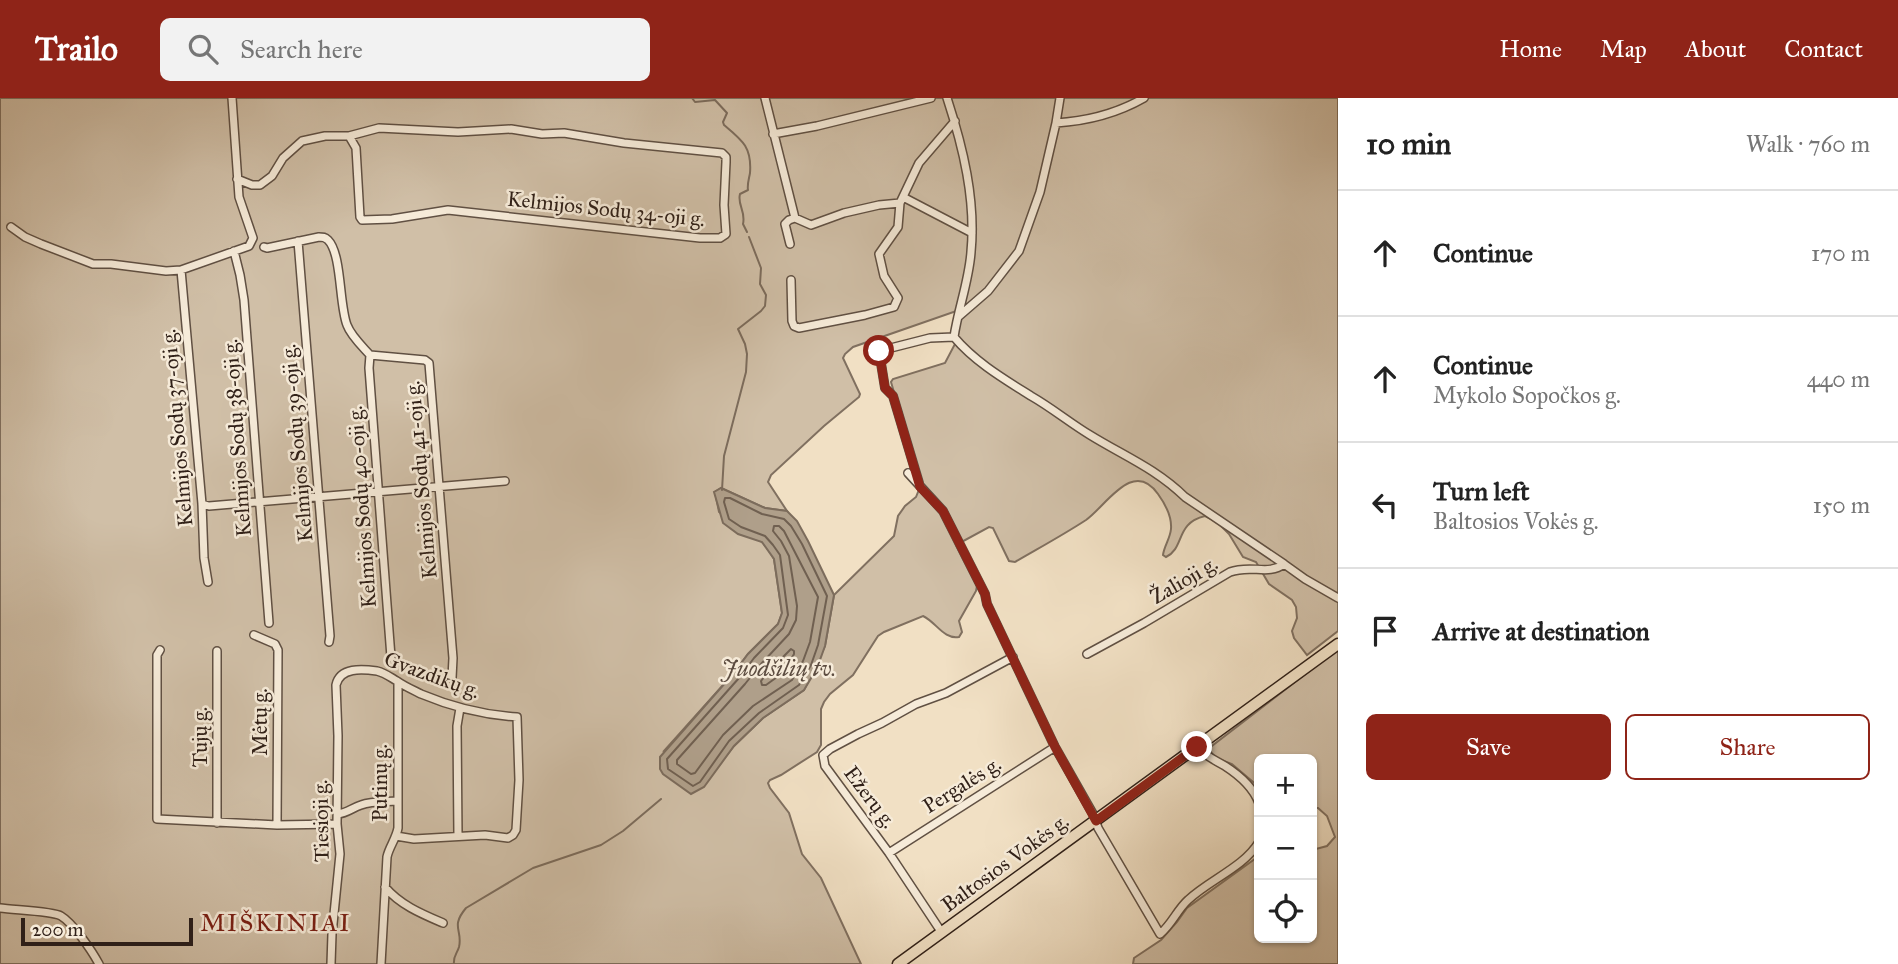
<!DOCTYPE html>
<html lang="en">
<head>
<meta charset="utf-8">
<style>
	:root { --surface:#fff; --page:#f2f2f2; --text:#222; --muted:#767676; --line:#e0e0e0; --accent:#8f2418 }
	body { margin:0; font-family:"IM FELL Great Primer",serif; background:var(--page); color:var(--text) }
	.controls { position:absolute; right:21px; bottom:21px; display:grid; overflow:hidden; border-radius:10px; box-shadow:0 2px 5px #0004 }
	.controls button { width:63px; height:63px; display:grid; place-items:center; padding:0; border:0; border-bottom:2px solid var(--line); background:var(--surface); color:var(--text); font:35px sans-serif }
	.scale { position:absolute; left:21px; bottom:18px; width:172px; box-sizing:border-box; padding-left:7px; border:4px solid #302018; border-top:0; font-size:19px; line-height:24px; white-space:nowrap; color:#302018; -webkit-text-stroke:5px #f6ebd9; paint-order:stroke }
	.stop { position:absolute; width:21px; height:21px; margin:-16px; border:5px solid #8f2418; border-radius:50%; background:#fff }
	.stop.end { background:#8f2418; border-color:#fff; box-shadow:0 2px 7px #0008 }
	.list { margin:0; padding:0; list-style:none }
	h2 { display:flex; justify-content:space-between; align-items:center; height:91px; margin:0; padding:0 28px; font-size:30px }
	h2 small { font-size:23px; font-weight:400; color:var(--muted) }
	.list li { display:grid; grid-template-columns:46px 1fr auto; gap:21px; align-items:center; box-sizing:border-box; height:126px; padding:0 28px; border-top:2px solid var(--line) }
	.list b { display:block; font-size:26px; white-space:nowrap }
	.list p { margin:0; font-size:23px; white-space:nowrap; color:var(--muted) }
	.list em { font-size:23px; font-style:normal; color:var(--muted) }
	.actions { display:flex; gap:14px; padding:21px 28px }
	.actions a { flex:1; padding:16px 0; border:2px solid var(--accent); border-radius:10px; text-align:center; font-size:24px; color:var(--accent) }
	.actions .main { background:var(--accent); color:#fff }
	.icon { flex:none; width:38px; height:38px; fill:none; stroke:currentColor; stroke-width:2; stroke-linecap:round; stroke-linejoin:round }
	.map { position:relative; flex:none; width:1338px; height:866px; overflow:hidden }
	header { display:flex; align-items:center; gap:42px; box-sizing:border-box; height:98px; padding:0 35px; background:var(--accent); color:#fff }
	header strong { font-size:33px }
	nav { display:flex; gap:38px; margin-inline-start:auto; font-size:24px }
	.search { width:490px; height:63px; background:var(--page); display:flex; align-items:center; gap:18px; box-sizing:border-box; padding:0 24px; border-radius:10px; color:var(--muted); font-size:26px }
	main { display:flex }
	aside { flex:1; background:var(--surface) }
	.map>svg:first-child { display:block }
	.green { fill:#d0bfa7; stroke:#807060; stroke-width:2; fill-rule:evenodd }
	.water { fill:#af9f8a; stroke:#7c6c5c; stroke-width:2 }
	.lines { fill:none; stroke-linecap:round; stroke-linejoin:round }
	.shore { stroke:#706051; stroke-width:2 }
	.stream { stroke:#7c6c5c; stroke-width:2 }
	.street-casing { stroke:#605043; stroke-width:10 }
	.primary-casing { stroke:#302018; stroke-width:13 }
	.street { stroke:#f6ebd9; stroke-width:7 }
	.primary { stroke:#f1e0c4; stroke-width:10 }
	.route { stroke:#8f2418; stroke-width:9 }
	.labels { text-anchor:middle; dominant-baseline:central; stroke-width:5; stroke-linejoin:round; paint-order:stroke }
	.street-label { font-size:21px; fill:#302018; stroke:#f6ebd9 }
	.water-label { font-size:23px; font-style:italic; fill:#5c4c40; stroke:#f6ebd9 }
	.quarter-label { font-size:24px; letter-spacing:2px; fill:#7a1f14; stroke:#f6ebd9 }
</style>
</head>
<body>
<header>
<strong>Trailo</strong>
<div class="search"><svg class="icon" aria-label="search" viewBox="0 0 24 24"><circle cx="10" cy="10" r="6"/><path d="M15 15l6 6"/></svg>Search here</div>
<nav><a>Home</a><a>Map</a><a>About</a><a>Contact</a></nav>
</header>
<main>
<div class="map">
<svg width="1338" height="866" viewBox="0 0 1338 866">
	<rect width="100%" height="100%" fill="#f1e0c4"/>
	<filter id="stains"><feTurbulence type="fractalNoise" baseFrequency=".00286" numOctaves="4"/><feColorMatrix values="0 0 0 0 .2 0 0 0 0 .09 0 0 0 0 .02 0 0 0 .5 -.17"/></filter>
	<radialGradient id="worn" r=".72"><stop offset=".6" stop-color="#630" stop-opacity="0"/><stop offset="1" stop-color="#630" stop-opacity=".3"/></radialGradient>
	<path class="green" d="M0 0H1338V533L1307 557 1294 540 1292 533 1297 520 1296 509 1292 502 1269 486 1256 464 1243 459 1229 436 1217 424 1205 418C1175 425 1185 450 1166 459L1163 457C1164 448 1170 441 1171 431 1172 418 1166 407 1158 396 1133 360 1106 408 1086 422 1063 437 1039 450 1015 464L1009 463 993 430 989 429 956 447 977 488 976 493 959 523 962 534 959 539C944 542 936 524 923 518L884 534 878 538 853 577 830 596 824 604 821 611V647L817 654 781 677 770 682 768 685 770 690 789 715 802 756 821 780 861 866H0ZM962 211 955 246 945 265 893 281 891 284 920 383V389L916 399 905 408 898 418 894 438 834 497 825 548 804 592 763 620 734 648 719 667 664 653 733 576 748 556 778 526 782 515 774 461 768 451 762 444 719 414 715 394 721 390 765 410 787 413 768 384 771 377 824 328 859 299 860 296 843 260 845 256 853 249Z
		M1338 551V866H1133L1134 860 1161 842 1177 824 1187 810 1259 758V840H1312V752L1327 748 1335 739 1327 718 1318 710H1312V661H1259V689L1232 666 1216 660 1208 651Z"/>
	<path class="water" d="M721 390 765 410 787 413 797 423 808 443 834 497 825 548 817 570 804 592 763 620 734 648 704 689 691 696 663 676 660 671V659L733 576 748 556 778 526 782 515 774 461 762 444 738 436 723 425 714 394Z"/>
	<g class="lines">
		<path class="shore" d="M725 400H730L762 416 784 421 791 428 802 446 827 498 818 547 811 567 799 587 759 615 729 643 700 684 693 688 668 671 667 661 739 580 754 560 783 530 788 517 780 457 773 447 765 438 741 429 729 421 724 404Z
			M774 428H779L784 433 818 499 810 544 803 563 792 582 753 608 723 637 695 675 691 676 677 666V662L745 586 761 566 789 536 796 522 797 508 789 458 781 443 773 433Z
			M791 551 794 553V556L784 574 766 587H762L761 583 769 573Z"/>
		<path class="stream" d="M692 0 695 4 715 2 727 15 723 24 724 27C742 42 752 49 750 75 749 81 747 86 748 92L740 96C737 107 746 113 743 126L747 134
			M722 392 724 358 746 274 747 256 745 246 738 231 761 213 765 208 766 197 760 186 761 170 749 139
			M454 866C453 858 457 856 459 849 463 832 450 829 466 810L533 770 601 747 623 733 661 701"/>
		<g class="street-casing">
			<path id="street" d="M765 0 795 120
				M947 0C963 49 976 102 971 154 969 183 958 211 954 239 975 264 1004 281 1031 298 1052 310 1070 325 1090 337 1124 358 1155 370 1185 399L1284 466
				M1060 0 1056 25C1088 23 1116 16 1144 0
				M773 36 817 28 931 0
				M237 81 252 87H260L272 78 283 60 302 43 325 38H349L356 50 360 119 362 122 392 121 448 112 700 140H720L726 136 724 107 726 64V59L722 55 624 45 564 35 542 36 511 31 458 34 379 30 349 38
				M903 99 972 135
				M11 129 25 139 41 146 93 166H111L166 173 181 172 249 148 253 140 239 99 232 0
				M298 143 330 538 329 544
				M790 146 785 126 789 122 795 120 811 127 844 115 879 107 900 105 919 65 955 23
				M264 149 267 150 319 139C323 139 325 139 328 142 342 156 339 207 347 227 351 238 362 248 370 257L425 262 429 265 453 560 452 580
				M234 153 240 177 244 202 269 525
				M181 172 202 406 204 460 208 484
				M791 182 792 223 794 228 799 230 865 217 894 209 898 200 884 178 879 156 898 129 900 105
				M958 219 988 193 1019 153 1040 94 1056 25
				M370 257 369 270 391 559
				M908 375 943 413 985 496 987 506 1055 649 1093 716 1098 730 1160 836C1172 826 1177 812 1188 802 1209 782 1244 769 1259 744
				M919 385 893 298 885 290 879 253 930 240 954 239
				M202 406 209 408 505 383
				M254 537 275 546 278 552 277 727
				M160 552 157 557V721L277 727 337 726
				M217 553V725
				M1087 556 1144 525 1230 474C1251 466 1268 478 1284 466L1305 481 1338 500
				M1197 649C1205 658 1215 662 1225 668 1239 677 1253 689 1259 705
				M338 716C347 715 352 710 361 707 372 703 385 704 397 703
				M458 738 457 628 460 610
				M889 755 1055 649
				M385 789C400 807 422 816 443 825
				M0 810C12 812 52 813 61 818 73 825 92 853 99 866
				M942 835 889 755 825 668 823 657 830 651 858 636 882 625 916 606 946 595 1013 559
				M331 866 332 836 340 756 337 726 338 638 336 587C340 569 362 571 377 573 385 575 390 579 397 583 404 588 413 592 421 596 452 609 484 617 517 619L519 682 516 732 513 737 508 740 485 737 414 741 396 738
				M381 866 387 759C389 749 396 741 398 730V585"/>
		</g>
		<g class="primary-casing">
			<path id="primary" d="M898 866 1338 546"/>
		</g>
		<use href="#street" class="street"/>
		<use href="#primary" class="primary"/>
	</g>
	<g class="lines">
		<path class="route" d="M879 253 885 290 893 298 920 389 943 413 985 496 987 506 1055 649 1096 723 1197 649"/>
	</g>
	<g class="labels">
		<g class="street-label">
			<text transform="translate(606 111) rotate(6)">Kelmijos Sodų 34-oji g.</text>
			<text transform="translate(177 330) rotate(-95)">Kelmijos Sodų 37-oji g.</text>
			<text transform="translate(237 340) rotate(-94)">Kelmijos Sodų 38-oji g.</text>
			<text transform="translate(297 345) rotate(-95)">Kelmijos Sodų 39-oji g.</text>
			<text transform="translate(421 382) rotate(-95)">Kelmijos Sodų 41-oji g.</text>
			<text transform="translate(362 409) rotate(-94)">Kelmijos Sodų 40-oji g.</text>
			<text transform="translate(1184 482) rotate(-30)">Žalioji g.</text>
			<text transform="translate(432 577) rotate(20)">Gvazdikų g.</text>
			<text transform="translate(260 624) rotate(-90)">Mėtų g.</text>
			<text transform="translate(200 639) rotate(-90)">Tujų g.</text>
			<text transform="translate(380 685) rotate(-90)">Putinų g.</text>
			<text transform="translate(962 687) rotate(-32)">Pergalės g.</text>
			<text transform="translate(870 699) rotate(53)">Ežerų g.</text>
			<text transform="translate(321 723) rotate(-91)">Tiesioji g.</text>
			<text transform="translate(1005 765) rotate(-36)">Baltosios Vokės g.</text>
		</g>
		<g class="water-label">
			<text x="779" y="570">Juodšilių tv.</text>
		</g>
		<g class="quarter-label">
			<text x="276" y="825">MIŠKINIAI</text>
		</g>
	</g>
	<rect width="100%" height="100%" filter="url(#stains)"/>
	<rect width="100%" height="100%" fill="url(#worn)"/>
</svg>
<div class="controls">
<button>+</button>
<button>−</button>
<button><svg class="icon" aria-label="locate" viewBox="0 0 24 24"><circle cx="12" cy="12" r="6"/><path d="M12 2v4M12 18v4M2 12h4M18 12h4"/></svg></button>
</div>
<div class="scale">200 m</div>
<div class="stop" style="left:879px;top:253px"></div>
<div class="stop end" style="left:1197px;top:649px"></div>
</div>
<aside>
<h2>10 min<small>Walk · 760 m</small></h2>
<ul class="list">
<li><svg class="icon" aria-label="ahead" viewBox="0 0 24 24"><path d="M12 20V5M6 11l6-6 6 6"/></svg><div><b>Continue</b></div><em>170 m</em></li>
<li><svg class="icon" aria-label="ahead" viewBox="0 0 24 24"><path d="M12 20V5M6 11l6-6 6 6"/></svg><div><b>Continue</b><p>Mykolo Sopočkos g.</p></div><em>440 m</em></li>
<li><svg class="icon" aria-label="left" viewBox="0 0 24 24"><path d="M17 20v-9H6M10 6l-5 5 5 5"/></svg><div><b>Turn left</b><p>Baltosios Vokės g.</p></div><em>150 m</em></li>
<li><svg class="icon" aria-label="arrive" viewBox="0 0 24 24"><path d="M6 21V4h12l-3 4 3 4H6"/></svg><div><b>Arrive at destination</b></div></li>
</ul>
<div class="actions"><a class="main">Save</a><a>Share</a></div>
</aside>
</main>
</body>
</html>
